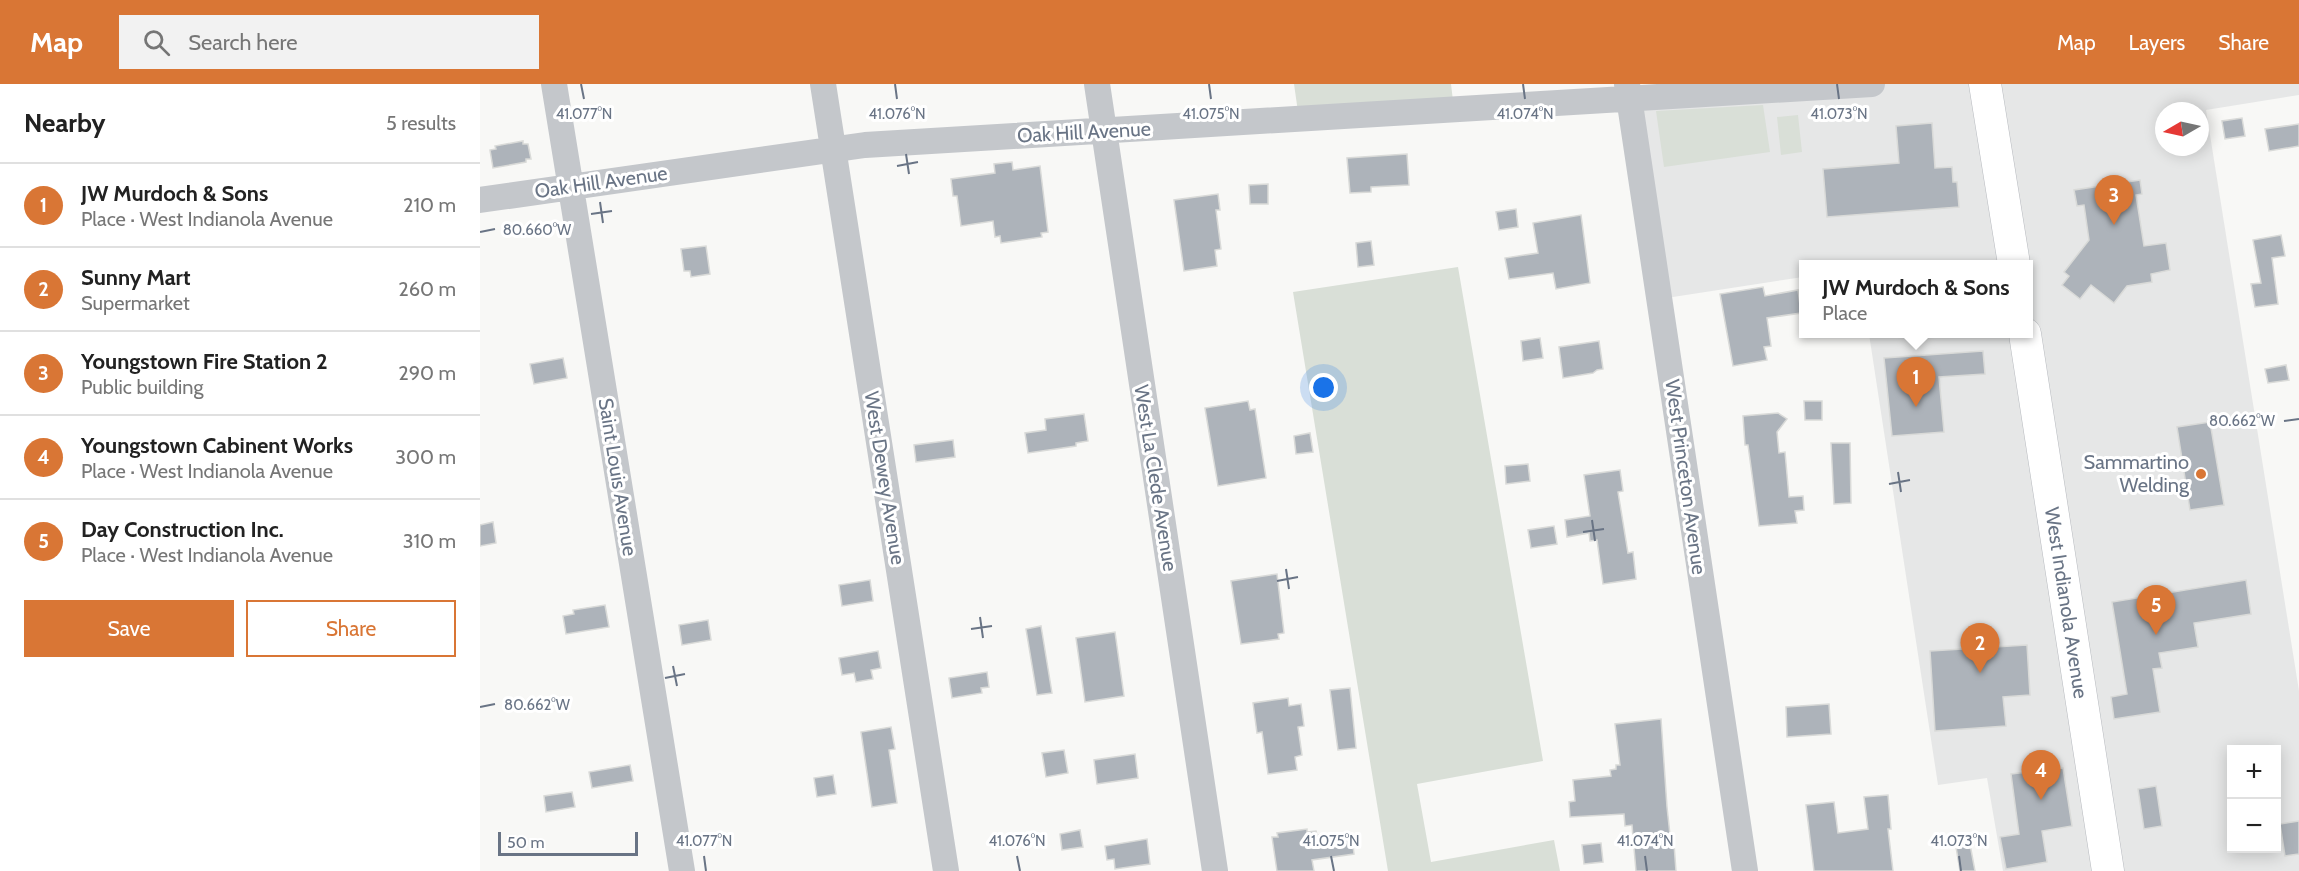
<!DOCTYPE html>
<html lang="en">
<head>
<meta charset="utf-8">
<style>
	:root { --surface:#fff; --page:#f2f2f2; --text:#222; --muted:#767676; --line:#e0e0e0; --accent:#d97635 }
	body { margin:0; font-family:Cabin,sans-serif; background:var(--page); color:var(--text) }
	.controls { position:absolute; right:18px; bottom:18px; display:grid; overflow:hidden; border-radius:0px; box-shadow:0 3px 15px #0003 }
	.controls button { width:54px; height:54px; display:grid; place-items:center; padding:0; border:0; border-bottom:2px solid var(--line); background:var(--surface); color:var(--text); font:30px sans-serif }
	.compass { position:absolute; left:1675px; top:18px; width:54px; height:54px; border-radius:50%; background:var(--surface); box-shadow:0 3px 15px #0003; rotate:261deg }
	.scale { position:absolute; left:18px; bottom:15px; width:140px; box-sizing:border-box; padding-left:6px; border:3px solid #697485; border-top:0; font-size:16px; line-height:21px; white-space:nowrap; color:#697485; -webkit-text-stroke:4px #fff; paint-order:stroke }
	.you { position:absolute; left:844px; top:304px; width:21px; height:21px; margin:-15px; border:4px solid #fff; border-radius:50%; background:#1a73e8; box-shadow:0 0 0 9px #1a73e833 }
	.badge { display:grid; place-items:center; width:39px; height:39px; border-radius:50%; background:var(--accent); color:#fff; font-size:20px; font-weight:700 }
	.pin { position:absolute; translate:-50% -50px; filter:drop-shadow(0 2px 3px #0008) }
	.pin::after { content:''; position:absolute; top:32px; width:21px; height:18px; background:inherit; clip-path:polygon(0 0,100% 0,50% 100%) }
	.popup { position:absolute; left:1319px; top:176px; width:234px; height:78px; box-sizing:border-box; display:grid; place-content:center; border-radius:0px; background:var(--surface); filter:drop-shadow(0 2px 4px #0005); font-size:20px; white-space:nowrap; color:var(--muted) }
	.popup b { font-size:22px; color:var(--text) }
	.popup::after { content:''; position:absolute; left:50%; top:100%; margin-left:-12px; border:12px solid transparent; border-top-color:var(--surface) }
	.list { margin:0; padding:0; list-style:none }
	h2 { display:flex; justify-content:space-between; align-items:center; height:78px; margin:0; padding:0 24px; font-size:26px }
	h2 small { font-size:20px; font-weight:400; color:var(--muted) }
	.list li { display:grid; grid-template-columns:39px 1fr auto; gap:18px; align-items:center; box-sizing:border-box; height:84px; padding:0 24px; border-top:2px solid var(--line) }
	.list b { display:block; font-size:22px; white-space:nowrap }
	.list p { margin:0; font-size:20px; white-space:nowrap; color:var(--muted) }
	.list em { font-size:20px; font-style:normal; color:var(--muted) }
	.actions { display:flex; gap:12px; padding:18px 24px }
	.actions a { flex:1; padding:14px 0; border:2px solid var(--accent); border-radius:0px; text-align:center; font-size:21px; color:var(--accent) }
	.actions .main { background:var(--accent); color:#fff }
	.icon { flex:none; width:33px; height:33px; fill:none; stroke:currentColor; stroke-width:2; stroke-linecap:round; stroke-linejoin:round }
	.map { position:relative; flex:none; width:1819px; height:787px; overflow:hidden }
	header { display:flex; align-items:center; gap:36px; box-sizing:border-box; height:84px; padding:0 30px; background:var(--accent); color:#fff }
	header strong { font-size:28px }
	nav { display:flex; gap:33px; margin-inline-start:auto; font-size:21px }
	.search { width:420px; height:54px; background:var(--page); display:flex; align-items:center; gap:15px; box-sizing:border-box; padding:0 21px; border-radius:0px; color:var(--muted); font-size:22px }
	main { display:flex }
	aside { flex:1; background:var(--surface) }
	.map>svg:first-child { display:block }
	.built { fill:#e6e7e7; fill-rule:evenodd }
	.green { fill:#d9dfd7 }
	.building { fill:#adb3ba; stroke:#d9dad8; stroke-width:1.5 }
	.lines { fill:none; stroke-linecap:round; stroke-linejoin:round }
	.major-casing { stroke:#b7babf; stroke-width:33 }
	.minor { stroke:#c4c7cb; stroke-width:26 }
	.major { stroke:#fff; stroke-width:32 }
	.ticks { fill:none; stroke:#697485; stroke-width:2 }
	.poi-dot { fill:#d97635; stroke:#fff; stroke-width:2 }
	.labels { text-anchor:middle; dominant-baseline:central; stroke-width:6; stroke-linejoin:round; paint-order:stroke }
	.street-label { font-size:20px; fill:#697485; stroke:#fff }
	.poi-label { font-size:20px; fill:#697485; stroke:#fff; text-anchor:end }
	.ticks-label { font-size:15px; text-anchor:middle; fill:#697485; stroke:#fff; stroke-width:6; stroke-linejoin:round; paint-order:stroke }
</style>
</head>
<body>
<header>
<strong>Map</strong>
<div class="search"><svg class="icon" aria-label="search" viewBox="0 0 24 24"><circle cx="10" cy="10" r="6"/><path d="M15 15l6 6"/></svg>Search here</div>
<nav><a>Map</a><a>Layers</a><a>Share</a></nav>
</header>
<main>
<aside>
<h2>Nearby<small>5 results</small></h2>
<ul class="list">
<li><span class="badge">1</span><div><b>JW Murdoch &amp; Sons</b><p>Place · West Indianola Avenue</p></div><em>210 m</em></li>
<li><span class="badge">2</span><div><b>Sunny Mart</b><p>Supermarket</p></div><em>260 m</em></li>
<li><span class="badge">3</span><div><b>Youngstown Fire Station 2</b><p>Public building</p></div><em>290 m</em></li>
<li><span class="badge">4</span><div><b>Youngstown Cabinent Works</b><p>Place · West Indianola Avenue</p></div><em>300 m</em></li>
<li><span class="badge">5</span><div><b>Day Construction Inc.</b><p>Place · West Indianola Avenue</p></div><em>310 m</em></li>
</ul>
<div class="actions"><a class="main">Save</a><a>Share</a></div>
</aside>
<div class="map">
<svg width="1819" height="787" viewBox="0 0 1819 787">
	<rect width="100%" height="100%" fill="#f8f8f6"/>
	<path class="built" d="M1310 0H1819V11L1726 26 1819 607V787H1523L1507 694 1458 701 1389 250H1549V180H1324L1323 193 1180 215 1149 15ZM1684 27H1720V63H1684ZM1752 666H1796V764H1752Z"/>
	<path class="green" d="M814 0H971L974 25 819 35Z
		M1283 21 1290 68 1184 83 1176 27Z
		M1318 31 1322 68 1301 71 1297 33Z
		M978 183 1063 677 937 700 951 778 1074 756 1080 787H908L813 208Z"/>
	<path class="building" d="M1762 34 1765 52 1745 55 1742 37Z
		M1452 39 1455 84 1472 83 1473 98H1477L1479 123 1347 133 1343 85 1419 79 1416 42Z
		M1819 40V62L1789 67 1785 45Z
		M43 57V60H48L51 75H46V78L13 84 10 66 16 65 15 62Z
		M927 70 929 101 891 103V108L870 109 867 74Z
		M532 78 533 86 560 82 568 148 561 149 562 153 521 159 520 152 515 153 513 137 481 142 477 112H473L471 95 515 89 514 80Z
		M1660 96 1662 110 1656 111 1664 162 1686 159 1690 186 1671 190 1672 198 1647 202 1634 219 1611 201 1600 215 1582 201 1589 192 1584 188 1609 156 1604 121 1597 122 1594 106Z
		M788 100V120H770L769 101Z
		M738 110 740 126H736L741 165 735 166 737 182 704 187 694 116Z
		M1036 125 1038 143 1019 146 1016 128Z
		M1101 131 1110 199 1076 205 1073 189 1029 195 1025 174 1058 169 1053 139Z
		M1801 151 1805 172 1792 174 1798 220 1775 223 1771 200 1781 199 1773 156Z
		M891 157 894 181 878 183 876 159Z
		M226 162 230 190 211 193 210 187H204L201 165Z
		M1283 203 1285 212 1318 206 1321 229 1287 234 1291 262 1284 263 1287 276 1253 282 1240 210Z
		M1060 254 1063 274 1043 277 1041 257Z
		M1119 257 1123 285 1117 286 1113 289 1083 294 1079 263Z
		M1503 267 1505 290 1459 293 1464 348 1412 352 1404 274Z
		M83 274 87 294 54 300 50 280Z
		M1806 281 1809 296 1788 299 1785 285Z
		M768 317 770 326 775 325 786 394 738 402 725 324Z
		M1324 317H1342V336H1325Z
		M1298 329 1307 335 1297 348 1299 369 1305 368 1309 413 1323 412 1324 426 1315 427 1317 439 1279 442 1268 361H1265L1263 332Z
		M604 330 608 357 596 359V362L548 369 545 349 566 346 565 335Z
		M1730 338 1744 421 1710 426 1697 343Z
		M830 349 833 368 816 370 814 352Z
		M473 356 475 373 436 378 434 361Z
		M1351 359H1370L1371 419 1354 420Z
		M1048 380 1050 397 1026 400 1025 382Z
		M1140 386 1143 407 1138 408 1148 469 1153 468 1156 495 1123 500 1117 456 1110 457 1109 449 1087 453 1085 436 1110 432 1104 391Z
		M13 438 16 459 0 462V441Z
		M1074 442 1077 460 1051 464 1048 446Z
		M797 490 804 549 798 550 799 555 761 560 751 497Z
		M390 496 393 517 362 522 359 501Z
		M1766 496 1771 530 1714 539 1718 563 1679 569 1682 584 1673 585 1680 628 1634 635 1631 613 1647 610 1632 518Z
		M125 521 129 543 86 550 83 532 94 530 93 526Z
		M228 536 231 556 202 561 199 541Z
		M561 542 572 609 557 611 546 545Z
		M635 548 644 612 605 618 596 554Z
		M1547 561 1550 611 1523 613 1526 642 1455 647 1450 567Z
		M398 567 401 584 391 586 393 595 376 598 374 589 362 591 359 574Z
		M507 588 509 603 501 604 502 609 472 614 469 594Z
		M870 604 876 664 858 666 850 606Z
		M808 614 809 622 821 620 824 642 818 643 822 671 815 673 817 686 788 690 782 648 777 649 773 619Z
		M1349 620 1351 650 1307 653 1306 623Z
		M1181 635 1187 723 1191 760H1194L1196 787H1156L1152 741 1145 742 1144 730 1090 733 1089 718 1095 717 1093 696 1131 692 1130 686 1136 685V681H1140L1135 640Z
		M411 643 415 665 409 666 417 719 392 723 381 648Z
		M584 666 588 689 566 693 562 669Z
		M655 670 658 694 617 700 614 676Z
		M150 681 153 697 112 704 109 688Z
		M1583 684 1592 742 1562 747 1567 778 1526 785 1520 753 1539 750 1531 690Z
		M353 691 356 710 337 713 334 694Z
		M1676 702 1682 742 1664 745 1658 705Z
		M92 708 95 723 66 728 64 712Z
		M1408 711 1411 745H1408L1413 787H1334L1326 721 1354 718 1358 749 1388 745 1384 713Z
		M1819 737V770L1805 772 1800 740Z
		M827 745V748L836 747 837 751 843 750 844 758 872 753 874 770 832 776 834 787H797L792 753H798L797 749Z
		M600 746 603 763 582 766 580 750Z
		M667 755 670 780 635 785 634 775 627 776 625 762Z
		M1489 755 1495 787H1480L1475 757Z
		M1121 759 1123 778 1104 780 1102 761Z"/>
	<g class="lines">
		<g class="major-casing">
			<g id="major">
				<path d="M1505 0 1534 180"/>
				<path id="s1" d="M1545 250 1628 787"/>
			</g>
		</g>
		<path class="minor" d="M74 0 202 787
			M343 0 466 787
			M617 0 735 787
			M1147 0 1265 787
			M0 116 385 61 1392 0"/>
		<use href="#major" class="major"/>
	</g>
	<path class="ticks" d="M101 0 104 15M415 0 417 15M729 0 731 15M1043 0 1045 15M1357 0 1359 15M426 70 429 90M417 82 438 78M120 118 123 139M111 130 132 127M0 148 15 145M1804 337 1819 335M1418 388 1421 408M1409 400 1430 396M1112 436 1115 457M1103 448 1124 445M806 485 809 505M797 497 818 493M500 533 503 554M491 545 512 542M193 582 197 602M185 594 205 590M0 623 15 620M224 772 226 787M537 772 540 787M851 772 854 787M1165 772 1167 787M1479 772 1481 787"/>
	<circle class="poi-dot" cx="1721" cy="390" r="6"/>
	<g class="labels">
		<g class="street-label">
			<text transform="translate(604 48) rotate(-3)">Oak Hill Avenue</text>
			<text transform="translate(121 98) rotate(-8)">Oak Hill Avenue</text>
			<text transform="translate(138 393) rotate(81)">Saint Louis Avenue</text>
			<text transform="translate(1206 393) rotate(82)">West Princeton Avenue</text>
			<text transform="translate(405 394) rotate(81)">West Dewey Avenue</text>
			<text transform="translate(676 394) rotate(81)">West La Clede Avenue</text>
			<text stroke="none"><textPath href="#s1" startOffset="272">West Indianola Avenue</textPath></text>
		</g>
		<g class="poi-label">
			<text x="1709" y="378">Sammartino<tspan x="1709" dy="23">Welding</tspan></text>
		</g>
	</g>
	<g class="ticks-label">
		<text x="104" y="35">41.077°N</text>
		<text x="417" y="35">41.076°N</text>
		<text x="731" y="35">41.075°N</text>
		<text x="1045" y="35">41.074°N</text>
		<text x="1359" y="35">41.073°N</text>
		<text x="57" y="151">80.660°W</text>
		<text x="1762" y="342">80.662°W</text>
		<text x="57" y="626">80.662°W</text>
		<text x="224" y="762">41.077°N</text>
		<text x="537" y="762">41.076°N</text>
		<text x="851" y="762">41.075°N</text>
		<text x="1165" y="762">41.074°N</text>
		<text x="1479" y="762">41.073°N</text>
	</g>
</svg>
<div class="controls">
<button>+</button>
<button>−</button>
</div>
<svg class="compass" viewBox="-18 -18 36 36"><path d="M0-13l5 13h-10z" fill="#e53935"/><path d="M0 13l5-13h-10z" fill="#767676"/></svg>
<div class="scale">50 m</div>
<div class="you"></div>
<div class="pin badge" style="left:1436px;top:323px">1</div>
<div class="popup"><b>JW Murdoch &amp; Sons</b>Place</div>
<div class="pin badge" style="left:1500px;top:589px">2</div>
<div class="pin badge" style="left:1634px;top:141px">3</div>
<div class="pin badge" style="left:1561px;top:716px">4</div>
<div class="pin badge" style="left:1676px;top:551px">5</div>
</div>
</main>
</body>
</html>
